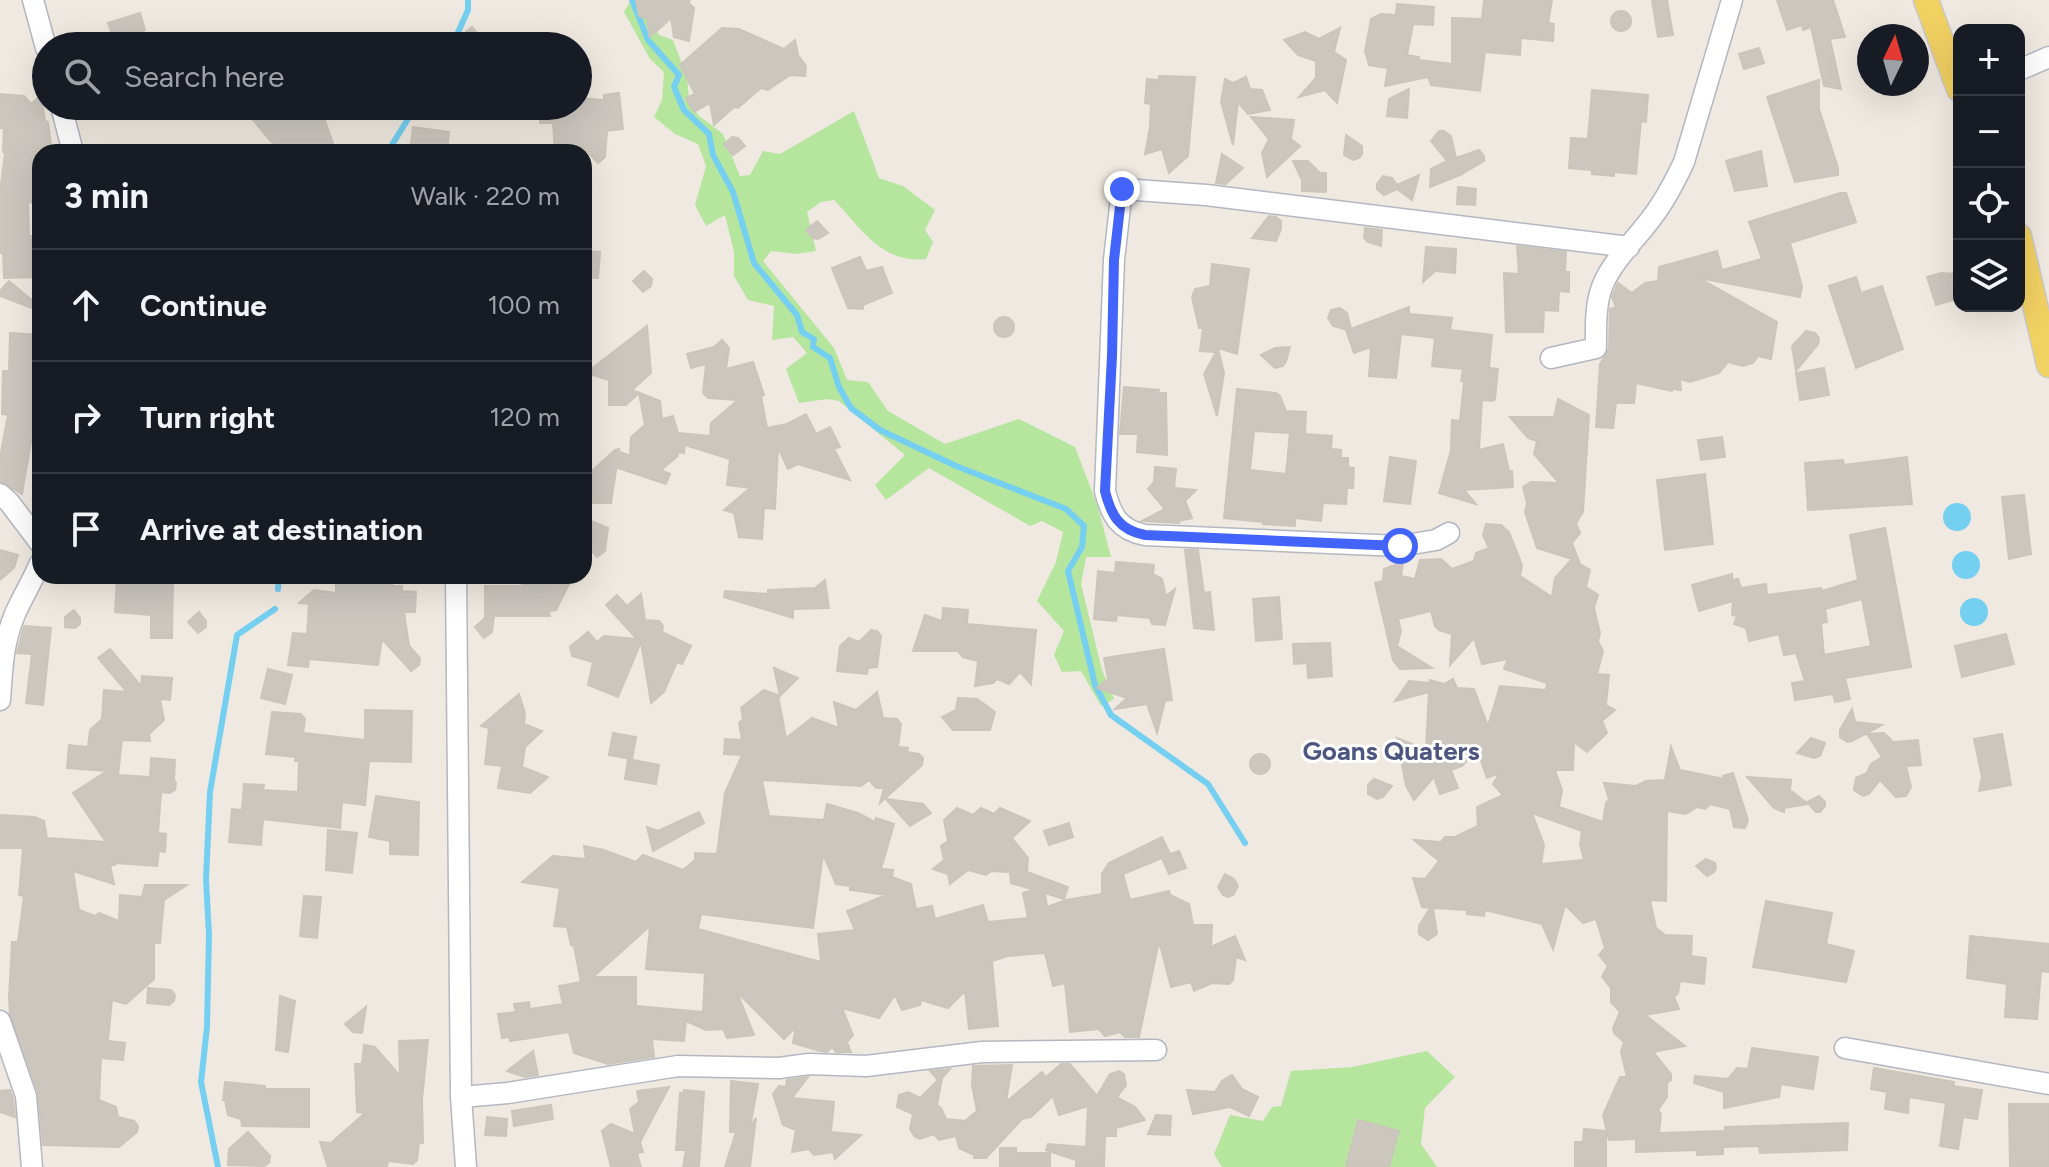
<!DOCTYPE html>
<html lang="en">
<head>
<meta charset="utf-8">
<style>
	:root { --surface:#171b24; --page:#242831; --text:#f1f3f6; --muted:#9ea1a6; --line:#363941 }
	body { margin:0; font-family:Figtree,sans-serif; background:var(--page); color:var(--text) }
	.controls { position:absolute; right:24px; top:24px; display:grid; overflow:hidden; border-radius:16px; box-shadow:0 8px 32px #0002 }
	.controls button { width:72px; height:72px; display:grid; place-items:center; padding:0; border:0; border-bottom:2px solid var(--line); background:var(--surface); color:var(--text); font:40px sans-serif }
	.compass { position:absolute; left:1857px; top:24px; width:72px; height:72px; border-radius:50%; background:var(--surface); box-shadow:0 8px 32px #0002; rotate:5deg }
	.stop { position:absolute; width:24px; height:24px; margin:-18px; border:6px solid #4264fb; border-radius:50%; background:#fff }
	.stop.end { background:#4264fb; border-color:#fff; box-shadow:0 2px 8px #0008 }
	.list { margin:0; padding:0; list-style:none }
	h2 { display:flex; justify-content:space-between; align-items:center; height:104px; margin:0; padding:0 32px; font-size:34px }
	h2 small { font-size:26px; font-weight:400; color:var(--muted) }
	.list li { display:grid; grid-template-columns:52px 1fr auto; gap:24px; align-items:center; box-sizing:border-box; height:112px; padding:0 32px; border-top:2px solid var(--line) }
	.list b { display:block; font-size:30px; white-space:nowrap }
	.list em { font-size:26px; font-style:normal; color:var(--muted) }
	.icon { flex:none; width:44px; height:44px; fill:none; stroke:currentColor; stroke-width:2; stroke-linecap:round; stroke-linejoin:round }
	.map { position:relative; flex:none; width:2049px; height:1167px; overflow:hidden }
	.search { position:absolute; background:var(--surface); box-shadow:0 8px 32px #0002; left:32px; top:32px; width:560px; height:88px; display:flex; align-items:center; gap:20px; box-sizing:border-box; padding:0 28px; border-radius:44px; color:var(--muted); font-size:30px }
	.panel { position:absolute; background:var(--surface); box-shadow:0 8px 32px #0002; left:32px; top:144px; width:560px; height:440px; border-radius:24px }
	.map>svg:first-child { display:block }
	.green { fill:#b6e59e }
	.water { fill:#75cff0 }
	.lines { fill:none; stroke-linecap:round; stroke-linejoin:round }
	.stream { stroke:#75cff0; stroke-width:6 }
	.building { fill:#cbc7bf; stroke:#cbc5ba; stroke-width:2; fill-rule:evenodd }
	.minor-casing { stroke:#b4b7c1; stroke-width:23 }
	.major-casing { stroke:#c9c9c9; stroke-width:27 }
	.minor { stroke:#fff; stroke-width:20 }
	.major { stroke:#f2d163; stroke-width:24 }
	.route { stroke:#4264fb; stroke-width:10 }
	.labels { text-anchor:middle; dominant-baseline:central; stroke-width:6; stroke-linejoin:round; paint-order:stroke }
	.quarter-label { font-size:26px; font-weight:bold; fill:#4d5680; stroke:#fff }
</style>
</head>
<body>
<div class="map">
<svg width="2049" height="1167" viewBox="0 0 2049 1167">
	<rect width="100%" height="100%" fill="#efe9e1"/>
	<path class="green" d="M631 0H640L659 35 673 40 687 77 689 99 698 115 723 134 740 176 750 175 763 151 780 154 854 111 879 178 903 186 935 210 925 230 933 242 926 259C882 264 862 229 834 200L821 202 807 212 816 251 796 254 771 251 763 261 834 348 847 380 868 382 888 411 945 444 1019 419 1075 447 1098 507 1111 557H1086L1081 584 1102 670 1114 699 1101 706 1081 671 1062 672 1054 655 1064 631 1037 601 1056 562 1063 532 1042 521 1030 526 929 468 886 500 875 485 905 455 839 401 827 399 799 403 786 369 807 353 793 337 772 340 774 306 748 300 734 276V252L725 215 706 226 695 205 706 166 698 144 675 134 654 117 662 100 664 72 650 59 624 12Z
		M1427 1051 1455 1077 1425 1108 1421 1144 1437 1167H1222L1214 1154 1230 1115 1263 1121 1272 1107 1281 1106 1291 1071 1352 1067Z"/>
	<path class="water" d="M1943 517a14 14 0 1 1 28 0a14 14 0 1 1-28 0Z
		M1952 565a14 14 0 1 1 28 0a14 14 0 1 1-28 0Z
		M1960 612a14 14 0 1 1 28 0a14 14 0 1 1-28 0Z"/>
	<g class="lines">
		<path class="stream" d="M632 0 648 40 679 75 674 87 684 110 709 134 713 155 733 192 754 263 797 315 802 332 814 339 813 347 830 358 839 387 851 408 880 430 956 466 1066 509 1084 526 1082 547 1068 571 1095 685 1111 715 1208 784 1245 843
			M452 46 468 10V0
			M384 152 390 148 416 106
			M278 589 279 576
			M218 1167 201 1082 207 1027 209 935 206 879 210 792 237 635 275 609"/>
	</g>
	<path class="building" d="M636 0H690L688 2 694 8 689 41 674 37 671 18 650 37 647 19 639 16Z
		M1484 0H1552L1548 23 1554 24 1553 41 1521 38 1520 55 1485 52 1480 91 1431 85 1428 77 1385 86 1388 68 1369 65 1365 51 1371 19 1381 14 1396 15 1397 4 1434 7 1433 25 1413 24 1407 55 1419 57V60L1452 64V18L1482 19Z
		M1652 0H1667L1673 35 1658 37Z
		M1777 0H1833L1845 37 1830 39 1841 89 1824 86 1811 27 1803 30 1802 25 1787 30Z
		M1611 21a10 10 0 1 1 20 0a10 10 0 1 1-20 0Z
		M140 13 145 30 114 40 108 23Z
		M472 27 488 46H469L461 36Z
		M722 28 739 29 784 49 795 40 798 55 806 66 805 76 790 75 768 90 761 88 738 108 734 107 714 125 710 103 694 112 686 98 695 94 680 65Z
		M1340 28 1334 52 1346 60 1337 103 1325 90 1299 97 1316 78V61L1298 55 1284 40 1305 32 1319 39Z
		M1759 48 1764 63 1744 69 1739 54Z
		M1159 76 1195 77 1188 156 1169 173 1162 149 1145 154 1150 127 1151 104 1145 103 1147 79 1159 80Z
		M1246 77 1250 89 1262 90 1270 110 1248 114 1238 102 1233 145 1221 102 1225 79 1233 83Z
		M1819 80V109L1838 168V175L1795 182 1767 97Z
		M1409 89 1407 118 1387 116 1389 99Z
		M1592 90 1648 95 1646 122 1641 121 1636 174 1614 172V176L1592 174V170L1569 168 1571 138 1588 139Z
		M619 93 623 129 607 131 605 157 598 163 588 152H555L553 123H540V106H580V98L604 100V95Z
		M0 94 24 96 31 104 41 95 45 121 48 122 52 152 37 149 34 203 28 202 29 236H40V277L4 278 3 253H0V192L5 153 3 152 4 128H0Z
		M300 106H315L314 118 323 115 335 149 317 152 316 149H311V152H299V148H289V152H280L253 120 264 111 274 122 285 114 300 119Z
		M1251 117 1294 120 1291 139 1300 146 1267 177 1262 153 1269 139Z
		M413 127 449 132 447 152H410Z
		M1439 131H1444L1451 136 1456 158 1479 150 1484 156V161L1460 175 1430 187 1431 169 1447 161 1431 141Z
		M1346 135 1362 146V154L1359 158 1353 160 1344 155Z
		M732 137 738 138 745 146 733 155 724 144Z
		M1761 151 1767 186 1735 191 1726 161Z
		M1222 154 1243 168 1226 184 1216 183Z
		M1293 161H1308L1320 173H1326V192L1302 191V180Z
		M1419 175 1412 200 1397 189 1384 195 1377 189V184L1383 176 1392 178 1397 185Z
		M1458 187 1476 189 1475 205 1457 204Z
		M1840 193H1846L1856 222 1790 243 1802 286 1800 297 1699 278 1777 322 1771 359 1758 356 1753 363 1743 366 1728 362 1719 373 1690 382 1680 379 1681 390 1672 389V391L1636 383 1634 403H1616L1613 428 1596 427 1600 364 1609 349 1610 309 1616 307 1612 297 1618 283 1632 293 1645 283 1658 281 1659 267 1717 251 1722 270 1762 259 1749 222Z
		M1269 216 1276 217 1281 221V229L1276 241 1252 238Z
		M817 221 828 233 818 239 813 238 806 230Z
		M1365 228 1382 230 1381 246 1368 242 1364 238Z
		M1517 246 1566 252 1565 272H1569V292L1559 291 1558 311 1544 310 1543 332H1506L1504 273 1519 274Z
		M1426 247 1456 249 1455 273 1435 271 1423 282Z
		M584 251 600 252 598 278 584 277Z
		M860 257 866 271 882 267 892 293 863 305V309L848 308 832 268Z
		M1212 264 1249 269 1237 354 1218 348 1224 373 1217 416 1204 374 1216 352 1200 351 1203 328H1199L1192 297 1195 289 1210 286Z
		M644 271 652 279 651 286 643 292 633 281Z
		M1941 273 1956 274 1959 298 1936 305 1927 277Z
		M1856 277 1861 293 1882 286 1903 349 1856 368 1829 286Z
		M9 281 40 307V311L0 296V291Z
		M1409 307V314L1452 318 1450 330 1492 335 1489 368 1498 369 1495 399 1492 396 1493 401 1482 400 1479 450 1503 444 1509 471H1512L1513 487 1464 490 1476 504 1439 493 1451 450 1452 420 1460 421 1464 382 1461 381 1463 369 1432 366 1435 338 1401 334 1396 378 1369 376 1371 347 1354 353 1346 330H1348L1333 326 1328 318 1331 310 1340 308 1347 313 1351 329Z
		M994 327a10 10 0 1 1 20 0a10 10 0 1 1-20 0Z
		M647 326 651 373 632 390 660 401 662 419 673 416 678 433 710 436 711 423 738 400 708 398 703 393 706 364 691 368 687 354 714 347 722 340 729 348 726 369 753 362 764 395 761 396 767 428 787 424 806 414 816 434 830 427 840 447 834 449 850 480 798 464 788 469 778 447 775 509 764 508 762 539 739 537 734 513 724 510 750 488 727 485 730 459 685 445 684 453 677 452 678 456 661 470 670 474 666 484 618 468 617 463 611 503H584V471L591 472 615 450 619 449 618 451 630 456 631 437 645 425 639 393 626 405H609V380L586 373Z
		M1806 331 1815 333 1819 338 1818 344 1796 371 1792 346Z
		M10 333 40 335V420L35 419 22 494 0 481V458L8 415 2 414 3 371H9Z
		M1290 347 1286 361 1283 366 1275 368 1261 355 1275 348Z
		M1824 368 1829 395 1800 400 1796 373Z
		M1124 387 1159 390 1158 393H1166L1167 455 1137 452 1138 434H1120Z
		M1237 389 1276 393 1280 396 1286 411 1306 412 1305 434 1332 436 1331 449 1341 450V458H1348V467L1354 468 1353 488H1347L1346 504 1323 503 1321 521 1295 518V526L1263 524V522L1224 518ZM1254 431 1290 433 1286 474 1250 470Z
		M1558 399 1589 415 1583 512 1576 523 1580 533 1572 543 1580 564 1590 570 1586 587 1598 595 1594 608 1600 633 1598 641 1603 651 1597 674 1609 675 1606 705 1615 710 1602 721 1607 733 1587 752 1574 742 1573 770H1555L1562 790 1559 807 1603 822 1606 803 1609 799 1604 783 1636 786 1646 781 1665 780 1671 747 1680 770 1724 779 1723 776 1733 773 1748 820 1745 828 1734 827 1730 809 1710 804 1705 809 1697 807 1686 814 1667 811 1666 901 1650 900 1656 928 1665 935 1692 936 1691 956 1706 958 1704 984 1680 981 1678 993 1674 997 1679 1009 1645 1015 1685 1046 1653 1052 1671 1074V1080L1667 1083V1097L1658 1110 1661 1114 1659 1133 1725 1131V1127L1848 1123 1847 1150 1760 1153 1759 1146 1723 1147V1154L1697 1155V1150L1636 1152V1139L1609 1140 1603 1115 1620 1077H1627L1621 1052 1624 1042 1614 1033 1613 1028 1620 1012 1611 1002V988L1602 977 1608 966 1599 955 1605 948 1596 919 1583 923 1565 905 1553 949 1542 924 1485 910 1484 916 1467 914V910L1433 908 1437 934 1428 940 1419 934V926L1430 908 1422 907 1413 878 1425 879 1439 861 1414 840 1441 842 1445 837H1455L1478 826 1477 807 1503 795 1493 784 1500 773 1487 778 1477 749 1462 766 1451 770 1458 788 1440 794 1434 777 1414 800 1406 786 1397 738 1426 750 1429 692 1395 701 1409 681 1430 683V680L1444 684 1453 679 1457 688 1474 689 1488 726 1500 686 1546 690 1547 683 1504 669 1508 659 1482 664 1474 638 1450 665 1452 634 1439 630 1435 626 1431 611 1398 619 1401 631 1397 646 1432 668 1400 669 1393 660 1375 583 1383 581 1384 569 1403 562 1401 576 1415 579 1420 560 1441 559 1452 569 1474 561 1476 553 1489 548 1483 535 1486 524 1501 525 1509 532 1522 565 1520 576 1552 597 1555 578 1572 559 1537 548 1525 512 1527 503 1523 487 1531 482 1559 483 1534 454 1537 441 1528 438 1510 417H1554ZM1532 813 1582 831 1580 844 1584 860 1541 864 1544 845Z
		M1722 437 1725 457 1701 460 1698 440Z
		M1390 457 1416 461 1410 504 1384 501Z
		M1907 457 1912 504 1808 510 1805 463 1843 460 1844 465Z
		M1155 467 1176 469 1174 488 1196 490 1185 501 1192 518 1179 521V523L1142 521 1165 509 1148 489 1154 482Z
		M1705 474 1713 544 1665 550 1657 480Z
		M2024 495 2031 554 2009 559 2002 497Z
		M591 521 608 528 605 551 597 557 590 549Z
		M1885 528 1911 667 1845 678 1850 699 1835 702 1833 694 1795 700 1792 683 1805 681 1796 653 1784 655 1779 634 1749 641 1746 628 1734 624 1737 616 1732 615 1733 601 1699 611 1692 585 1732 574V580L1738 579 1741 588 1766 584 1767 595 1821 588 1822 591 1858 580 1850 535ZM1862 599 1871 646 1824 655 1821 623 1827 622 1825 609Z
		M0 550 18 555 14 568 0 580Z
		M1185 550H1198L1204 593 1210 592 1214 630 1194 628Z
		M1116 562 1154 565 1153 574 1162 579 1166 596 1175 589 1165 625 1152 624 1150 618 1117 615 1116 621 1094 619 1098 571 1115 573Z
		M364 576H393L392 586H402V591L416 592 415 612H404L409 646 420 658 419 665 411 671 382 639 378 665 309 659 308 667 288 665 293 633 307 634 309 604 299 603 314 590 336 593V581L355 582V579H364Z
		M522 576H573L556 610 549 611 550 616H494L492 632 484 638 475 627 487 616H485V586H522Z
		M117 577H169L173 581 172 638H151V615L115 612Z
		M825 580 829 608 793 609V618L724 597 725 591 768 594V590L815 588Z
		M641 594 645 620 659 621 663 626 662 632 691 646 682 664 677 662 664 692 651 703 641 642 618 697 588 685 593 662 572 656 570 647 588 632 597 642 604 636 637 639 606 605 617 595 627 606Z
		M1279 597 1282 639 1256 641 1253 599Z
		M943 608 968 610 967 624 1036 630 1031 684 1020 672 1009 684 997 679 993 683 975 686 978 661 963 657 958 651H913L925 615 942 621Z
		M74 610 80 618V624L75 628 65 627V617Z
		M199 612 206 621V627L198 633 188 622Z
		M24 626 51 628 43 705 26 703 32 654 17 653Z
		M871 630 877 631 881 636 877 667 868 668 867 674 837 671 840 646 849 638 859 642Z
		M2006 634 2014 664 1962 677 1955 646Z
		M1330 643 1332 676 1308 678 1307 663 1294 664 1293 644Z
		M110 649 141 686 142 676 172 678 170 700 160 699 164 720 149 734 150 741 122 740 118 775 150 777 151 758 175 760 174 780 176 783 175 790 170 793 161 792 158 833 166 834 165 852 159 851 157 866 115 863V865H110L114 884 73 871 79 910 95 916 99 913 119 921 120 895 142 897 145 885H187L164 900 160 943H154V979L126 1004 112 1000 108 1041 125 1043 123 1060 101 1058 99 1100 116 1107 118 1117 134 1121 138 1126 137 1132 119 1147 43 1145 38 1092 10 1014 9 998 12 942H18L24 896 19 895 23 848H0V815L35 817 44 821 47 838 106 842 73 793 107 771 67 768 69 745 88 747 90 730 102 719 104 690 127 692 98 658Z
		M1164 649 1172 700 1165 701 1157 733 1147 704 1115 709 1127 698 1097 688 1108 679 1104 658Z
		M774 668 798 678 780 696Z
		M268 669 292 675 285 704 261 698Z
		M764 690 778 695 786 738 812 718 839 728 834 702 856 710 877 692 883 718 897 719 901 724 898 747 908 748 907 752 919 754 923 758 922 765 880 803 884 788H876L869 780 861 786 762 780 769 816 824 820 827 804 858 813 875 822 876 818 894 824 881 869 893 870 892 877 911 884 916 909 932 906 935 919 983 905 988 922 1028 918 1023 893 1034 890 1011 883 1010 872 991 871 986 875 968 870 950 884 948 874 933 869 944 860 941 846 948 841 944 820 957 808 973 815 981 808 994 814 1000 808 1030 821 1012 838 1028 858 1027 872 1068 887 1064 899 1045 893 1047 907 1064 901 1067 904 1066 900 1102 894V874L1109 863 1162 837 1170 854 1179 851 1186 868 1169 874 1162 858 1123 874 1130 900 1169 891 1170 895 1189 904 1193 925H1212L1211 947 1235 936 1245 960 1236 957 1233 980 1229 984 1212 983 1194 991 1191 982 1171 987 1159 941 1139 1037H1125L1120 1032 1105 1036 1099 1029 1070 1032 1065 983 1053 986 1045 953 1008 956 992 961 998 1026 969 1029 965 991 948 1008 921 1000 920 1005 902 1010 895 995 879 1018 842 1008 853 1035 847 1042 851 1052H836L832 1047 827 1052 820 1051 793 1043 796 1027 784 1039 737 992 754 1035 727 1038 723 1029 706 1030 686 1021 684 1041 652 1039 654 1057 608 1064 574 1053 569 1032 510 1041 509 1037 502 1038 498 1014 516 1012 514 1004 529 1002 530 1009 563 1004 559 986 581 982 574 946 571 945 567 927 554 926 560 888 522 882 553 856 586 859 584 846 604 850 636 862 643 855 683 870 695 860V853L717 854 725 793 742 755 724 754 725 739 742 740 739 723 743 719 741 708ZM823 854 836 884 850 886V890L886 895 847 911 855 930 818 934 821 962 698 929 701 914 813 928ZM650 926 646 969 705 973 703 1012 636 1006V977H593Z
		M519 694 525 713 524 724 542 731 525 747 522 767 548 777 530 793 498 788 502 766 485 764 489 728 481 726Z
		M958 698 977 699 995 712 990 730H953L942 717 956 710Z
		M1852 709 1855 722 1882 725 1852 741 1847 742 1840 737V730Z
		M365 710 412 711 411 762 369 761 365 805 342 802 340 828 263 819 261 845 229 842 232 809 242 810 244 784 264 785 263 790 298 792 299 761H295L296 757 266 754 272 712 301 714 305 719 303 733 365 740Z
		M613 733 636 737 632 759 609 755Z
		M1884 733 1893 742 1918 740 1921 765 1906 766 1911 787 1906 796 1896 797 1880 780 1869 794 1863 796 1854 790 1856 778 1867 773 1871 764 1882 757 1867 734Z
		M2002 734 2011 785 1979 791 1982 777 1974 739Z
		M1811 738 1825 743 1820 756 1814 758 1797 753Z
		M1250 764a10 10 0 1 1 20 0a10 10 0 1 1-20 0Z
		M628 759 659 765 656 784 625 779Z
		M1747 777 1791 780 1790 790 1808 804 1784 808V812L1774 808Z
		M1374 779 1392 786 1383 797 1377 799 1368 794V785Z
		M376 796 419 802 418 855 390 854V841L369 837Z
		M1819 796 1825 802V806L1820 812H1816L1807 802Z
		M886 799 923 804 931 813 910 826Z
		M699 812 704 823 653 851 647 827 658 831Z
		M1069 823 1073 837 1049 845 1044 831Z
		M328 830 357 833 352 873 326 870Z
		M1706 859 1715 863 1716 868 1714 872 1707 876 1696 866Z
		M1225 874 1234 879 1238 886 1233 895 1228 897 1223 895 1218 887Z
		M304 896 321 897 317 938 300 936Z
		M1766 901 1832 913 1826 944 1854 951 1846 982 1753 967Z
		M1970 936 2049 944V972L2041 971 2037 1019 2005 1017 2007 984 1967 978Z
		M148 988 171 990 175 995 174 1001 169 1005 147 1003Z
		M280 996 295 1001 288 1052 276 1050Z
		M366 1007 362 1033 353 1032 345 1024Z
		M428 1040 422 1100 423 1143H419L417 1160 413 1164 388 1161 387 1167H328L320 1142 331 1143 365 1113 357 1112 355 1064H362L364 1045 375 1047 400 1076 399 1041Z
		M1752 1048 1818 1057 1813 1089 1781 1084 1779 1097 1724 1108V1092L1694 1083 1695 1076 1728 1079 1737 1068 1748 1069Z
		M533 1051 538 1075 525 1077 507 1071Z
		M1061 1064H1070L1097 1096 1110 1074 1119 1071 1124 1074 1126 1085 1117 1097 1135 1107 1145 1120 1116 1128V1136H1105L1104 1167H1076V1160L1046 1150 1048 1144 1086 1147 1088 1106 1059 1115 1053 1096 1031 1117 1022 1119 986 1158H974V1155L959 1148 956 1136 939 1140 934 1134 920 1139 915 1137 910 1129 913 1114 897 1107 899 1095 908 1092 920 1098 938 1080 930 1071 950 1069 942 1078 937 1105 941 1108 946 1119 965 1121 977 1111 972 1085 973 1066 1012 1065 1006 1102 1042 1072 1046 1077Z
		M1874 1068 1954 1082 1953 1086 1982 1090 1977 1119 1963 1117 1958 1149 1940 1146 1946 1103 1909 1097 1908 1113 1885 1109 1887 1092 1871 1089Z
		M1232 1075 1242 1089 1258 1097 1249 1116 1230 1107 1193 1114 1187 1090 1215 1092 1222 1081Z
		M808 1077 792 1098 834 1102 831 1132 861 1135 835 1159 833 1152 814 1155 809 1149 792 1152 796 1130 783 1125 773 1094 779 1086 786 1087 787 1080Z
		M731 1081 758 1084 750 1127 756 1118 750 1167H725L736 1132H730Z
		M225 1082 265 1086V1089H309V1127L242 1126 241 1119 228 1115 225 1100H223Z
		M669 1087 640 1142 643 1152 637 1153 641 1167H611L602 1131 611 1124 635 1134 630 1109 639 1102 637 1091Z
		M10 1090 13 1099 15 1117 0 1112V1091Z
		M684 1090 704 1092 699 1167H683L686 1150H676L680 1093H684Z
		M2009 1104H2049V1167H2010Z
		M551 1105 553 1119 514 1126 512 1111Z
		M1156 1115 1171 1116 1170 1135 1148 1134Z
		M487 1117 507 1119 506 1136 485 1135Z
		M1358 1120 1399 1131 1389 1167H1346Z
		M1584 1129 1606 1131V1167H1575V1142H1583Z
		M248 1132 270 1156 269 1163 264 1166 228 1165 229 1149Z
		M1000 1148H1016V1153H1050V1167H1000Z"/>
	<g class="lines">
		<g class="minor-casing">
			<path id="minor" d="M33 0 46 48
				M2019 70 2049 57
				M61 106 73 152
				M1551 358 1596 348C1596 330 1595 311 1600 293 1608 264 1636 240 1653 216 1666 199 1675 181 1684 162L1732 0
				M0 494 9 502 40 543
				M1449 533 1436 540 1400 546 1145 535C1119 530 1111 515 1105 491L1114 260 1122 189 1206 195 1629 247
				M456 576 461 1097 466 1167
				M0 700C2 670 3 642 15 614 23 596 33 580 40 563
				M0 1021 26 1096 32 1167
				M1845 1048 2049 1084
				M461 1097 508 1093 678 1066 779 1068 809 1064 866 1066 982 1052 1156 1050"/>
		</g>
		<g class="major-casing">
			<path id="major" d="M1926 0 1959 89
				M2019 236 2049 365"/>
		</g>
		<use href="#minor" class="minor"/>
		<use href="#major" class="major"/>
	</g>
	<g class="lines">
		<path class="route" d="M1122 189 1114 260 1112 356 1105 491C1111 515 1119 530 1145 535L1400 546"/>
	</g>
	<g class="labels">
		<g class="quarter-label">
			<text x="1391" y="751">Goans Quaters</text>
		</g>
	</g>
</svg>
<div class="controls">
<button>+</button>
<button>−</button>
<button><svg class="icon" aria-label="locate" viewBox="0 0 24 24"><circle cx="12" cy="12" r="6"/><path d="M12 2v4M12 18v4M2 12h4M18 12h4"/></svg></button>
<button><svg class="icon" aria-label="layers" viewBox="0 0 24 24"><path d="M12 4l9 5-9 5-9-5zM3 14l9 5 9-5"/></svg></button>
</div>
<svg class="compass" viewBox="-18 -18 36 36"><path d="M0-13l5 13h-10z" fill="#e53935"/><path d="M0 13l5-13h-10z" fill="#9ea1a6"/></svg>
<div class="stop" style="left:1400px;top:546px"></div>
<div class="stop end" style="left:1122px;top:189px"></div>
<div class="search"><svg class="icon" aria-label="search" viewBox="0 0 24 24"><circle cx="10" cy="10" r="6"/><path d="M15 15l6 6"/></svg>Search here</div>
<section class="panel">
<h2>3 min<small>Walk · 220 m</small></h2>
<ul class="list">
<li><svg class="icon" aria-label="ahead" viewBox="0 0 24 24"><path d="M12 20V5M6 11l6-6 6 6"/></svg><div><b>Continue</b></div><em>100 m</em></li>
<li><svg class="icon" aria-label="right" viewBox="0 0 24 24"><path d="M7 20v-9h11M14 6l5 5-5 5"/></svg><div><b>Turn right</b></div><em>120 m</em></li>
<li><svg class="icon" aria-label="arrive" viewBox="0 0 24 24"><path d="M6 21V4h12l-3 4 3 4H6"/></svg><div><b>Arrive at destination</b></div></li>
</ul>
</section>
</div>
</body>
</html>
